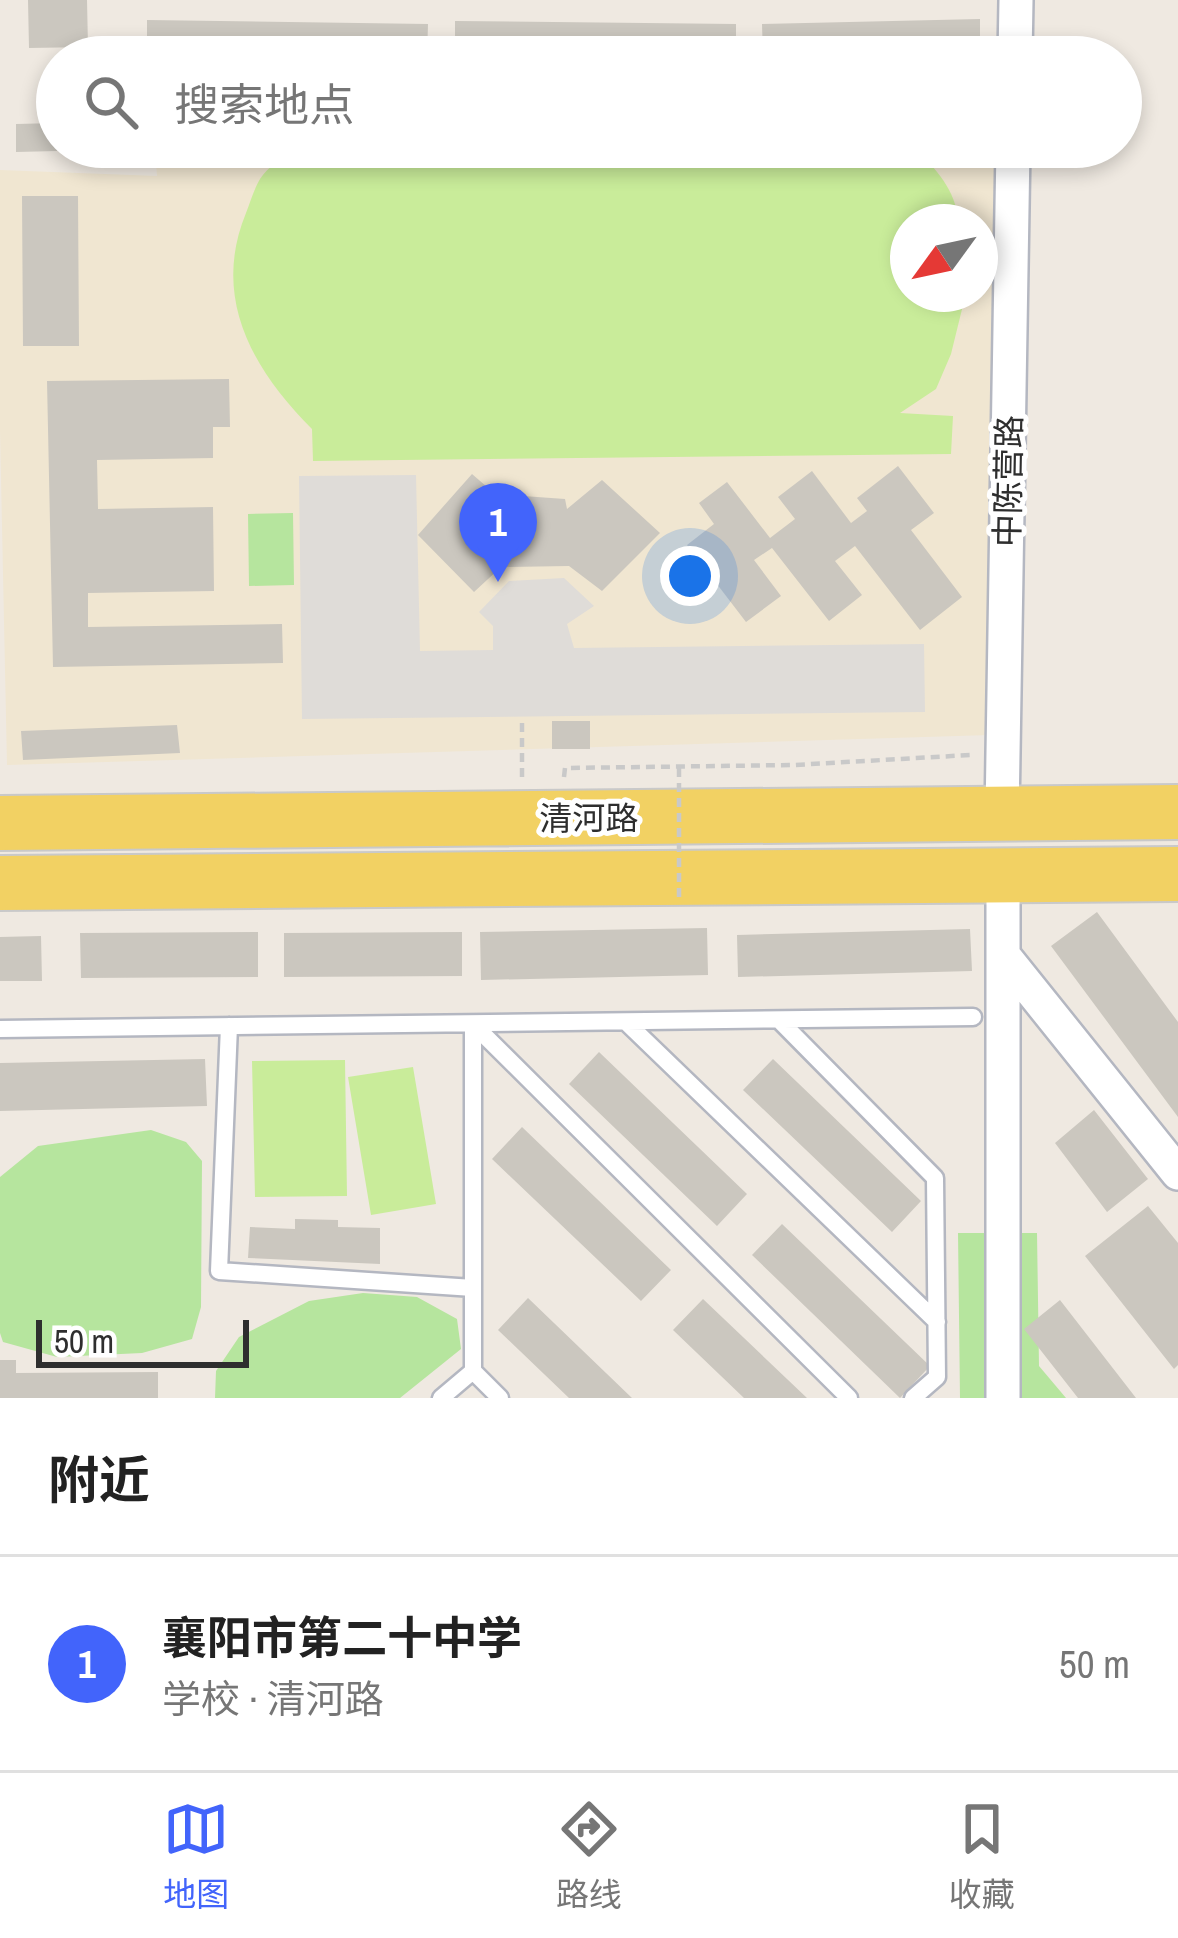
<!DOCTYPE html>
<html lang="zh">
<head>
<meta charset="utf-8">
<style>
	:root { --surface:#fff; --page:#f2f2f2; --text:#222; --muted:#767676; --line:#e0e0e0; --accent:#4264fb }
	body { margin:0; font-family:"Archivo Narrow","Noto Sans SC",sans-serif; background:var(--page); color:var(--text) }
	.compass { position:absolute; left:890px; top:204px; width:108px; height:108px; border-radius:50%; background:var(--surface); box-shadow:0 6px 18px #0003; rotate:237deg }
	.scale { position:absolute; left:36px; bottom:30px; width:213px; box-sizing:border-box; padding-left:12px; border:6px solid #2e2e2e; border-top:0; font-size:33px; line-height:42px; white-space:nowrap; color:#2e2e2e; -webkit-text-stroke:9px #fff; paint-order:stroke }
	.you { position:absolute; left:690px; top:576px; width:42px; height:42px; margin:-30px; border:9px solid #fff; border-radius:50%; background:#1a73e8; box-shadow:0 0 0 18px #1a73e833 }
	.badge { display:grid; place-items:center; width:78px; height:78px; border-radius:50%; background:var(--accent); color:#fff; font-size:39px; font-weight:700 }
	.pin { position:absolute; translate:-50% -99px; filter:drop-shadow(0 3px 6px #0008) }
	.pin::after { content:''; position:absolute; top:63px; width:42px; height:36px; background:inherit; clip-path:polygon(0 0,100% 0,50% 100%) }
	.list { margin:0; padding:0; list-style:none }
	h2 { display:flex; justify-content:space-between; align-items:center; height:156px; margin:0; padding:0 48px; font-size:51px }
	h2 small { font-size:39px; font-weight:400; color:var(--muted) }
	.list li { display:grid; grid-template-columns:78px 1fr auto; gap:36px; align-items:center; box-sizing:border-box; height:216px; padding:0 48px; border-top:3px solid var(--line) }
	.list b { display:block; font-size:45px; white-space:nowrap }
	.list p { margin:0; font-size:39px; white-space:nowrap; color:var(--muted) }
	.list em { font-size:39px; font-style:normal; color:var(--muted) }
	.icon { flex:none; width:66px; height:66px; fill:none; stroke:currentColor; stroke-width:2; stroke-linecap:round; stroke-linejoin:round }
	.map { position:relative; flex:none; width:1178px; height:1398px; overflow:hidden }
	.search { position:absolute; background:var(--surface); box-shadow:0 6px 18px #0003; left:36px; right:36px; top:36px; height:132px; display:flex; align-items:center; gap:30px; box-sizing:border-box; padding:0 42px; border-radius:66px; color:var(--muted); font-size:45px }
	.sheet { height:372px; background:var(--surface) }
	nav { display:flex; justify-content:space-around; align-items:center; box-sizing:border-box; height:168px; border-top:3px solid var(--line); background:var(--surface); font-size:33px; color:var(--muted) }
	nav a { display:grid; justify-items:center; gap:6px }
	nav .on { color:var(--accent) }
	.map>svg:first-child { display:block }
	.education { fill:#f0e6d1; fill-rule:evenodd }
	.green { fill:#b6e59e }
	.pitch { fill:#c9ec9a }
	.plaza { fill:#dfdcd8 }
	.building { fill:#cbc7bf }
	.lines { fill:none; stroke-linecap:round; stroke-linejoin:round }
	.lane-casing { stroke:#b4b7c1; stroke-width:21 }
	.street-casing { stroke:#b4b7c1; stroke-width:38 }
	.primary-casing { stroke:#c9c9c9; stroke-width:58 }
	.path { stroke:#c9c9c9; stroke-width:4.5; stroke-dasharray:9 6; stroke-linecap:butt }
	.lane { stroke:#fff; stroke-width:16 }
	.street { stroke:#fff; stroke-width:33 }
	.primary { stroke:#f2d163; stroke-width:54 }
	.path-bridge { stroke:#c9c9c9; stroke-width:4.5; stroke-dasharray:9 6; stroke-linecap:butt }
	.labels { text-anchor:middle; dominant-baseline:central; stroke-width:10; stroke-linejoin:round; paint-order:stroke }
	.street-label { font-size:33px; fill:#2e2e2e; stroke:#fff }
</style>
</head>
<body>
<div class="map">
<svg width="1178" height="1398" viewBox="0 0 1178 1398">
	<rect width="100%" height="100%" fill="#efe9e1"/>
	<path class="education" d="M155 147H1004L990 735 7 765 0 430V170L157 176ZM908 222H980V294H908Z"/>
	<path class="green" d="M293 513 294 585 249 586 248 514Z
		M151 1130 186 1142 202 1161 201 1307 192 1339 142 1353 57 1357 3 1342 0 1333V1177L38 1146Z
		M958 1233H1037L1039 1366 1066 1398H960Z
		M363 1293 417 1297 457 1319 461 1349 400 1398H215L216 1371 239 1337 309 1301Z"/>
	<path class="pitch" d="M294 147H914C937 170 955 189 959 222H908V294H964V301L951 354 936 389 900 413 953 416 951 454 313 461 312 429C253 370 211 298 246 213 250 203 254 189 260 179 268 167 283 157 294 147Z
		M345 1060 347 1196 255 1197 252 1061Z
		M413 1067 436 1204 371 1215 348 1077Z"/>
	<path class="plaza" d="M416 475 420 651 493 650V626L479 612 509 581 564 578 594 606 567 624 574 648 924 644 925 712 302 719 299 476Z"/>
	<path class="building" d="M28 0H87L88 47 29 48Z
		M980 19V57H763L762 24Z
		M147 20 428 24 427 57H147Z
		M455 21 736 24V57H455Z
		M57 123V151L16 152V124Z
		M22 196H78L79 346H23Z
		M229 379 230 427H213V458L97 460 98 509 213 507 214 591 88 593V627L282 624 283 663 53 667 47 381Z
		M898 466 934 513 911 530 962 597 920 630 855 546 835 561 862 595 829 621 772 548 754 560 781 596 746 622 687 545 714 524 699 503 727 482 770 538 795 519 778 497 812 471 851 523 867 511 857 498Z
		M472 474 509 506V495L565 499 567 509 602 480 660 533 602 591 569 566 501 567 474 592 418 535Z
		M552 721H590V749H552Z
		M177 725 180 753 23 760 21 731Z
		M1097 912 1178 1022V1117L1051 946Z
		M707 928 708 975 481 980 480 932Z
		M970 929 972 971 738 977 737 935Z
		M258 932V977L81 978 80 933Z
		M462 932V976L284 977V933Z
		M41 936 42 981H0V937Z
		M599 1052 747 1194 717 1226 569 1084Z
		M205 1059 207 1106 0 1111V1063Z
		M773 1059 921 1201 892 1232 743 1090Z
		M1094 1110 1148 1179 1107 1212 1055 1143Z
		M522 1127 671 1270 641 1301 492 1159Z
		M1148 1206 1178 1243V1365L1174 1369 1085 1256Z
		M295 1219 338 1220V1227L380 1228V1264L248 1258 250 1227 295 1229Z
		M782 1224 930 1366 900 1398 752 1255Z
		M528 1298 632 1398H569L498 1330Z
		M703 1299 807 1398H744L673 1330Z
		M1060 1300 1136 1398H1078L1024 1329Z
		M0 1360H16V1373L158 1372V1398H0Z"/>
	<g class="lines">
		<g class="lane-casing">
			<path id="lane" d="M779 1020 935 1178 937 1377 913 1398
				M626 1022 937 1322
				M473 1024 849 1398
				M473 1024V1371L500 1398
				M229 1026 219 1271 473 1288
				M0 1029 973 1017
				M441 1398 473 1371"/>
		</g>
		<g class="street-casing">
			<path id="street" d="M1015 57 1016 0
				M1002 814 1013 147
				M1003 874V1398
				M1003 955 1178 1173"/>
		</g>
		<g class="primary-casing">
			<path id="primary" d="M0 823 1178 812
				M0 883 1178 874"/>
		</g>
		<path class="path" d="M522 777V717
			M564 777 565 768 794 765 970 755"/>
		<use href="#lane" class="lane"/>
		<use href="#street" class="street"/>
		<use href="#primary" class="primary"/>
		<path class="path-bridge" d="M679 897V765"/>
	</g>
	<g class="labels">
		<g class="street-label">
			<text transform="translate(1008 481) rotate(-89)">中陈营路</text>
			<text x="589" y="818">清河路</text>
		</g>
	</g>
</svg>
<svg class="compass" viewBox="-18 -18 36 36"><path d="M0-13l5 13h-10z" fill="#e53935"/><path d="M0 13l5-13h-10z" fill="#767676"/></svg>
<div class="scale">50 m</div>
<div class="you"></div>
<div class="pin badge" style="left:498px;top:582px">1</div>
<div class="search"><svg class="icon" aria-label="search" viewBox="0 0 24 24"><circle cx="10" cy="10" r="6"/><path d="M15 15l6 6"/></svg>搜索地点</div>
</div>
<section class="sheet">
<h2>附近<small></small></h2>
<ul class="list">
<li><span class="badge">1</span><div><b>襄阳市第二十中学</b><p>学校 · 清河路</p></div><em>50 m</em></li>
</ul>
</section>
<nav>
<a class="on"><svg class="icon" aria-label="map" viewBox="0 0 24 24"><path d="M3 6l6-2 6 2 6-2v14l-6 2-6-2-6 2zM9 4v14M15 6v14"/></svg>地图</a>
<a><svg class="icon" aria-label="directions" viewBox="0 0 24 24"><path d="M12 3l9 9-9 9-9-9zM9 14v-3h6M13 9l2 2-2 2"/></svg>路线</a>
<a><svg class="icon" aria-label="saved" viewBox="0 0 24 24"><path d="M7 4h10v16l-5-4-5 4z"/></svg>收藏</a>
</nav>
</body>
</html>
